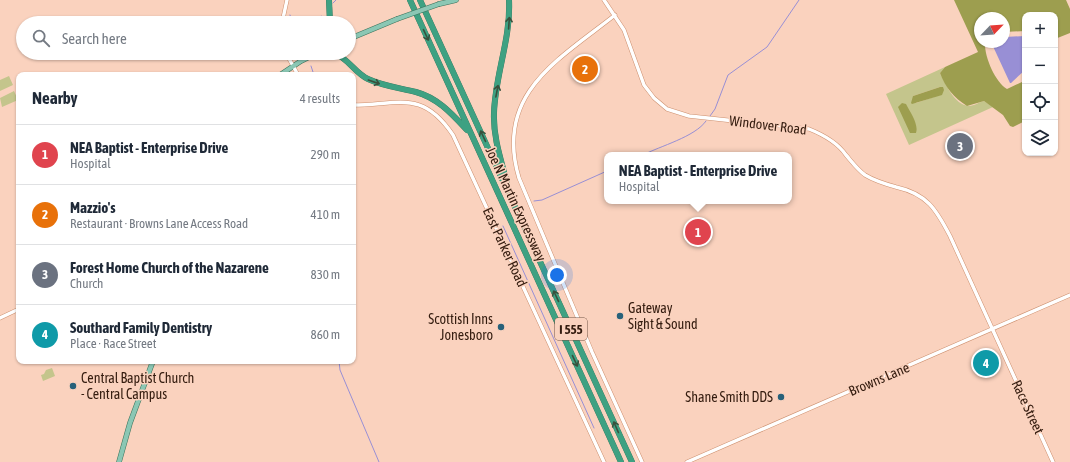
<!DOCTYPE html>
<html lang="en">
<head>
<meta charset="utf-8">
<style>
	:root { --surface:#fff; --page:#f2f2f3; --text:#1f2937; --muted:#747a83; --line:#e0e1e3; --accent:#0b8043 }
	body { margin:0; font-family:"Asap Condensed",sans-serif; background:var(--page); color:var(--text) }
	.controls { position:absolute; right:12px; top:12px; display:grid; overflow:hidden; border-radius:8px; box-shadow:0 1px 3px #0004 }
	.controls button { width:36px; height:36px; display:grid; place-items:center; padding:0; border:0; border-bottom:1px solid var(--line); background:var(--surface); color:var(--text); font:20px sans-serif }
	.compass { position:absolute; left:974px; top:12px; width:36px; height:36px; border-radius:50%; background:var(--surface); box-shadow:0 1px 3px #0004; rotate:65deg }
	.you { position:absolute; left:557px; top:275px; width:14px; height:14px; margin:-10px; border:3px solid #fff; border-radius:50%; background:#1a73e8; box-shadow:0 0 0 6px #1a73e833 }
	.badge { display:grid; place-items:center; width:26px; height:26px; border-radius:50%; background:var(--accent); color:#fff; font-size:13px; font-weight:700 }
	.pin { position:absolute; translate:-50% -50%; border:2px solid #fff; box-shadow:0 1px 4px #0006 }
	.popup { position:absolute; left:604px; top:152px; width:188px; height:52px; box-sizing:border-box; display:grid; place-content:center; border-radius:8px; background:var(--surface); filter:drop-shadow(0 1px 3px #0005); font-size:13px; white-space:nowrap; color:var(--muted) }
	.popup b { font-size:15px; color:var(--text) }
	.popup::after { content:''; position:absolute; left:50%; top:100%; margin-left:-8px; border:8px solid transparent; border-top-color:var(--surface) }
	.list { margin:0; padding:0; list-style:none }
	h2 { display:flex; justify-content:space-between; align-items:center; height:52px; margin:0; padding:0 16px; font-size:17px }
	h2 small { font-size:13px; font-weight:400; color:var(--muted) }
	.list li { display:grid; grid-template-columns:26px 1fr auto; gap:12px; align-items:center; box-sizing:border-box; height:60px; padding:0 16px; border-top:1px solid var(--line) }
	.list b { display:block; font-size:15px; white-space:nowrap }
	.list p { margin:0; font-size:13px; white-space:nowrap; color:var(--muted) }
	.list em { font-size:13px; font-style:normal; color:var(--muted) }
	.icon { flex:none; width:22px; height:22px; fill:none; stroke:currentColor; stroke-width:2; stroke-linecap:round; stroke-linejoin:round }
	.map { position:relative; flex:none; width:1070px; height:462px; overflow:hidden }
	.search { position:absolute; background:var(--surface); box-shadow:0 1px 3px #0004; left:16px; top:16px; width:340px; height:44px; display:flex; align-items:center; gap:10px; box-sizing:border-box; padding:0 14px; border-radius:22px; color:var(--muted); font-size:15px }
	.panel { position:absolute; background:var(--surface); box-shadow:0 1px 3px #0004; left:16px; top:72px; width:340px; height:292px; border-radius:8px }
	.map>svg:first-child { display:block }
	.green { fill:#c4c58c; fill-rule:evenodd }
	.forest { fill:#9d9e4f }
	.water { fill:#988fd5 }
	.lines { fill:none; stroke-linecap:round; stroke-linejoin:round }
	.stream { stroke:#988fd5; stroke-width:1 }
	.minor-casing { stroke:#cd906f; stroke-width:4.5 }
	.major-casing { stroke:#3a725a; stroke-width:5.5 }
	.highway-casing { stroke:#3a725a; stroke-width:6 }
	.minor { stroke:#fff; stroke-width:3.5 }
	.major { stroke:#8bc7b4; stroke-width:4.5 }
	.highway { stroke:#3ea182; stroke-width:5.5 }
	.major-bridge-casing { stroke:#3a725a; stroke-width:5.5; stroke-linecap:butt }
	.major-bridge { stroke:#8bc7b4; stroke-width:4.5 }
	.oneway { stroke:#38513d }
	.poi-dot { fill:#27617a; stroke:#fad2be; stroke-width:1.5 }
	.labels { text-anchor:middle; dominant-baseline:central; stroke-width:3; stroke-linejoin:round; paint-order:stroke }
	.shield { fill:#fad2be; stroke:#6f5344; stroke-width:1 }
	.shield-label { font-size:13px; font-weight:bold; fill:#341c0f }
	.street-label { font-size:14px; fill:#341c0f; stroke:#fad2be }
	.poi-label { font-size:14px; fill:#341c0f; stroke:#fad2be; text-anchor:start }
</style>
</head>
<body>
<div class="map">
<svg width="1070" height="462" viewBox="0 0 1070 462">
	<rect width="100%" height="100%" fill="#fad2be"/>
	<path class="green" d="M945 67 940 73C946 84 954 105 969 106 974 106 979 102 984 101L993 107 909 145 886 94ZM940 87 934 97 916 103 913 96Z
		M9 76 13 85 0 91V80Z
		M14 91 18 100 2 107 0 98Z
		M52 368 55 376 43 381 41 375 44 374 46 370Z"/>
	<path class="forest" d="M954 0H1066L1070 9V33L1055 39V15H1025V31L1004 32V18H980V42H985C984 56 995 82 1007 89L1022 82 1025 83V121L1013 127 1010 126 1003 115 984 101 967 106C954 98 945 87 940 73L945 67 978 52Z
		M940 87H943L944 90 942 95 912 104 911 103 913 96Z
		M902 103 906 104C910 112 919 124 916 133H910L898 107Z"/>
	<path class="water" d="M1025 36V70L1011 83H1010L991 42H1004V37Z"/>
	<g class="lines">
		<path class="stream" d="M333 3 336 0
			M290 15 292 23
			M316 23 321 16
			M311 66 314 75
			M710 116 715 109 728 75 767 47 799 0
			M643 155C660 146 695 137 706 121
			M534 201 542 200 607 171
			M503 226 594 428
			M339 361 340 370 348 389 379 462"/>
		<g class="minor-casing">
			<path id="minor" d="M604 0 624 30 644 85 654 98 667 109 689 116 809 129C824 135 837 142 846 155 852 162 857 169 865 175 875 181 885 184 896 187 927 194 936 209 950 236L1053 462
				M615 15C558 60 494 94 519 178L592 352 642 462
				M282 23 287 0
				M286 53 298 75
				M353 105C399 105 422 89 453 135L604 462
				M0 318 19 309
				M687 462 1070 295"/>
		</g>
		<g class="major-casing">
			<path id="major" d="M439 4 456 0
				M349 39 397 19
				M280 75 301 61 317 53
				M119 462 130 423 153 361"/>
		</g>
		<g class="highway-casing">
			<path id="highway" d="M329 0 330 23
				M410 0 621 462
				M420 0 632 462
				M334 53C348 58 355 73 368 79 383 86 400 88 416 92 438 98 452 114 467 130
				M507 183C501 160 493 137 494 113 495 75 511 39 509 0"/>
		</g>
		<use href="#minor" class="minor"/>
		<use href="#major" class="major"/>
		<use href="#highway" class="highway"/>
		<g class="major-bridge-casing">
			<path id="major-bridge" d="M397 19 439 4"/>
		</g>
		<use href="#major-bridge" class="major-bridge"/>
	</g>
	<defs><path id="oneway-shaft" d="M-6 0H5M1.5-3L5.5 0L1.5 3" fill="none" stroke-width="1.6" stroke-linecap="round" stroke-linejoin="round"/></defs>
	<g class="oneway">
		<use href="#oneway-shaft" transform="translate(509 23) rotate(-86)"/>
		<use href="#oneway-shaft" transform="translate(426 35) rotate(65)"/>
		<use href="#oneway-shaft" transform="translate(374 82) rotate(19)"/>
		<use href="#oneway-shaft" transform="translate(497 91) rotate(-79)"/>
		<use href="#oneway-shaft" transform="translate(483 136) rotate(-115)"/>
		<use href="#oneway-shaft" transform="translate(556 296) rotate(-115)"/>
		<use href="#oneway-shaft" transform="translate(575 361) rotate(65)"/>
		<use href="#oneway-shaft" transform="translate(616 427) rotate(-114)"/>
	</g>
	<g class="poi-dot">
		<circle cx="620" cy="316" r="4"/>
		<circle cx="501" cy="327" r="4"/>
		<circle cx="73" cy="386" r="4"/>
		<circle cx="781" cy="397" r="4"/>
	</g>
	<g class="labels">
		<rect class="shield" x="555" y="318" width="32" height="22" rx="3"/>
		<g class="shield-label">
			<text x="571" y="329">I 555</text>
		</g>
		<g class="street-label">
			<text transform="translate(768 125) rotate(7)">Windover Road</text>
			<text transform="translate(516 204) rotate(65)">Joe N Martin Expressway</text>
			<text transform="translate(505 247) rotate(65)">East Parker Road</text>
			<text transform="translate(879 379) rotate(-23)">Browns Lane</text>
			<text transform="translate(1028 407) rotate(65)">Race Street</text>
		</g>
		<g class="poi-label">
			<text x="628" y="308">Gateway<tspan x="628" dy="16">Sight &amp; Sound</tspan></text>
			<text x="493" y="319" text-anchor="end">Scottish Inns<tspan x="493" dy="16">Jonesboro</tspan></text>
			<text x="81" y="378">Central Baptist Church<tspan x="81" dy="16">- Central Campus</tspan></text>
			<text x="773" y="397" text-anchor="end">Shane Smith DDS</text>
		</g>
	</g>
</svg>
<div class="controls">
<button>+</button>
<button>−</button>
<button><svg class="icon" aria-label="locate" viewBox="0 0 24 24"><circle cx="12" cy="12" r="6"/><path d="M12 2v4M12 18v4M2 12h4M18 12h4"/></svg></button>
<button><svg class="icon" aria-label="layers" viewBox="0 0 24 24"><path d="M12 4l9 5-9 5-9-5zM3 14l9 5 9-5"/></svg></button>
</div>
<svg class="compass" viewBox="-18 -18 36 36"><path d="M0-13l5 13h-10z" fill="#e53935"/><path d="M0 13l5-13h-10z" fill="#747a83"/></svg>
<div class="you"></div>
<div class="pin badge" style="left:698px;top:232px;background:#e0444e">1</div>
<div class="popup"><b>NEA Baptist - Enterprise Drive</b>Hospital</div>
<div class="pin badge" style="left:585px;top:69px;background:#e8710a">2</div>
<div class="pin badge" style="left:960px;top:146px;background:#6b7280">3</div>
<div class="pin badge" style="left:986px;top:363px;background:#0f9aa8">4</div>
<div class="search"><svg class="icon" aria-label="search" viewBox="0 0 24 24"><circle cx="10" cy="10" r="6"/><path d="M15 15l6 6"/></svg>Search here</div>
<section class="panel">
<h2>Nearby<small>4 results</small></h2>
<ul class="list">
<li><span class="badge" style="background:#e0444e">1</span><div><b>NEA Baptist - Enterprise Drive</b><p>Hospital</p></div><em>290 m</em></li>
<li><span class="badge" style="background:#e8710a">2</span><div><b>Mazzio's</b><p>Restaurant · Browns Lane Access Road</p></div><em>410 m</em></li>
<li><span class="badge" style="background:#6b7280">3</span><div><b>Forest Home Church of the Nazarene</b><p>Church</p></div><em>830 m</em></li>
<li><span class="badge" style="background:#0f9aa8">4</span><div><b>Southard Family Dentistry</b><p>Place · Race Street</p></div><em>860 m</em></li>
</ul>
</section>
</div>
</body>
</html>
